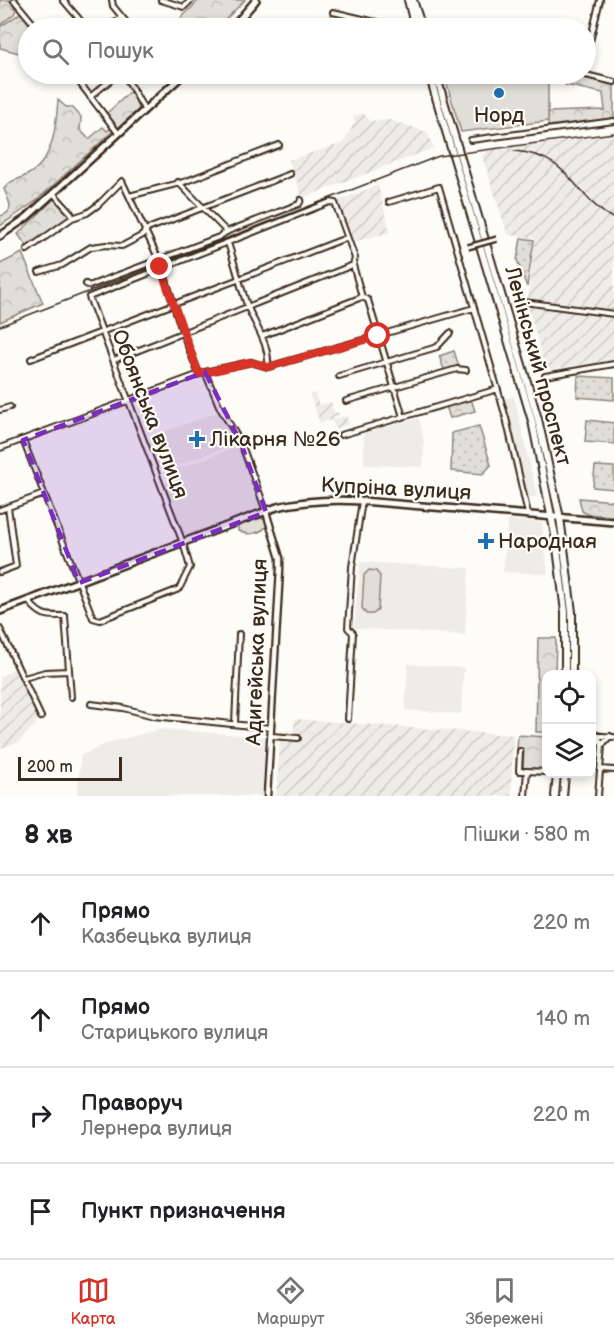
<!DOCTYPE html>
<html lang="uk">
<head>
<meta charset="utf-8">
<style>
	:root { --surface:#fff; --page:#f6f6f6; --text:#202124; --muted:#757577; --line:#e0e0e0; --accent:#d93025 }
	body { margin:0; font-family:"Balsamiq Sans",sans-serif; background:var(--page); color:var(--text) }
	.controls { position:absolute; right:18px; bottom:18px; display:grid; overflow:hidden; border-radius:12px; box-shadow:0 3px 9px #0003 }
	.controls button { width:54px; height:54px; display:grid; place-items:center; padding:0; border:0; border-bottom:2px solid var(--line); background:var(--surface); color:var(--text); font:30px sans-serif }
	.scale { position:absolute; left:18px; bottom:15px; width:104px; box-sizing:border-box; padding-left:6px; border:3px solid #3b2a1e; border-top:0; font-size:16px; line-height:21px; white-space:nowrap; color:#3b2a1e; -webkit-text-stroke:4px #fdfcf7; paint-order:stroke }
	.stop { position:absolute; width:18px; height:18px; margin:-14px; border:4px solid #d93025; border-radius:50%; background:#fff }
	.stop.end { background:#d93025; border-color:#fff; box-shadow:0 2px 6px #0008 }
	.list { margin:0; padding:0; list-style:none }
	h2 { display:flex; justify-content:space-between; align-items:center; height:78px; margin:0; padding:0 24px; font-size:26px }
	h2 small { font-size:20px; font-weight:400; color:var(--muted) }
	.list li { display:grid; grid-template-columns:39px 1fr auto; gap:18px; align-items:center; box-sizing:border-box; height:96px; padding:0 24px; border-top:2px solid var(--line) }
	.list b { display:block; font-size:22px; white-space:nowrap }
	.list p { margin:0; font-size:20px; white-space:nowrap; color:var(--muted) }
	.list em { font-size:20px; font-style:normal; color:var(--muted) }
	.icon { flex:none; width:33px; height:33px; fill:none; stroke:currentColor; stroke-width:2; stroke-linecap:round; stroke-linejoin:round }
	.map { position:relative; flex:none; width:614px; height:796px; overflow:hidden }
	.search { position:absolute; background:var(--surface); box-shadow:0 3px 9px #0003; left:18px; right:18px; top:18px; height:66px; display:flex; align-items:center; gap:15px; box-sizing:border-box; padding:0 21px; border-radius:33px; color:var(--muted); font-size:22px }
	.sheet { height:462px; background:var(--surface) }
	nav { display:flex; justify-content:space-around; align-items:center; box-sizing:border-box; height:84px; border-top:2px solid var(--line); background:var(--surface); font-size:16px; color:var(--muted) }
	nav a { display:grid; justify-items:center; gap:3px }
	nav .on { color:var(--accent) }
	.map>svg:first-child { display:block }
	.built { fill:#efece7 }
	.industrial { fill:url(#industrial-furrows) }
	.grass { fill:url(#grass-tufts); stroke:#8e847a; stroke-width:1.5 }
	.forest { fill:url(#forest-crowns); stroke:#8e847a; stroke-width:1.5 }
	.park { fill:url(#park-dots); stroke:#8e847a; stroke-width:1.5 }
	.garden { fill:#e1ded7; stroke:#8e847a; stroke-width:1.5 }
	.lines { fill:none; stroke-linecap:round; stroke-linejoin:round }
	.minor-casing { stroke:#3b2a1e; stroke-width:8 }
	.tertiary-casing { stroke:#3b2a1e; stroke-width:9 }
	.secondary-casing { stroke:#3b2a1e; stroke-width:10 }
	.primary-casing { stroke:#3b2a1e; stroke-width:10 }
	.minor { stroke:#fdfcf7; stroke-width:4 }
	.tertiary { stroke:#fdfcf7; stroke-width:4.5 }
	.secondary { stroke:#fdfcf7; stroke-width:5 }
	.primary { stroke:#fdfcf7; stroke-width:6 }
	.rail { stroke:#3b2a1e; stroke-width:1.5 }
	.pedestrian-bridge-casing { stroke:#3b2a1e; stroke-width:8; stroke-linecap:butt }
	.pedestrian-bridge { stroke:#fdfcf7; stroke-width:3 }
	.route { stroke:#d93025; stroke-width:8 }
	.marked { fill:#7b2cbf; fill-opacity:0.2; stroke:#7b2cbf; stroke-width:4.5; stroke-dasharray:12 8; stroke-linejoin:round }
	.poi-dot { fill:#1f6fb2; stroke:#fdfcf7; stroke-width:2 }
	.labels { text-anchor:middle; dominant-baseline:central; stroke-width:4.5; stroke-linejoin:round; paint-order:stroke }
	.poi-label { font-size:21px; fill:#3b2a1e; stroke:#fdfcf7; text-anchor:start }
	.street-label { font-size:21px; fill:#3b2a1e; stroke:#fdfcf7 }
</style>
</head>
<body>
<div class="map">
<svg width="614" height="796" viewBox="0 0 614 796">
	<defs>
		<pattern id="industrial-furrows" width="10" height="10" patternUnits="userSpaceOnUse" patternTransform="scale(1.5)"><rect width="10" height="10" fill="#efece7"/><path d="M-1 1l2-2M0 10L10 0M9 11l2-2" fill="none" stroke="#cecbc6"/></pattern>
		<pattern id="grass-tufts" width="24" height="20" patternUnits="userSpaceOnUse" patternTransform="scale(1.5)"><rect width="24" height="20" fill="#e1ded7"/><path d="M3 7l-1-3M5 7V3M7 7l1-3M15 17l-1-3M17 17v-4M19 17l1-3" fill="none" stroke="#c2bfb8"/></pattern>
		<pattern id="forest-crowns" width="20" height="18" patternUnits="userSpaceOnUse" patternTransform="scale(1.5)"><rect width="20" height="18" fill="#e1ded7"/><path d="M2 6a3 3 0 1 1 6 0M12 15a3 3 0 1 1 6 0" fill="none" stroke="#c2bfb8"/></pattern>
		<pattern id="park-dots" width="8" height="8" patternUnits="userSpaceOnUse" patternTransform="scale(1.5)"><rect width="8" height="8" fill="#e1ded7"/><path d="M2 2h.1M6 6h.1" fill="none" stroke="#c2bfb8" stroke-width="1.8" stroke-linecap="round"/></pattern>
	</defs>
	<rect width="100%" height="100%" fill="#fdfcf7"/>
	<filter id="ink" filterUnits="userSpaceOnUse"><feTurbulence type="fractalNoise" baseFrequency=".0167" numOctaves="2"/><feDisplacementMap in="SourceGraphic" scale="12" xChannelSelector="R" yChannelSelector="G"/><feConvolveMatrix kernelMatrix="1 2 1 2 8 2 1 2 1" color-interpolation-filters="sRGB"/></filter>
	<g filter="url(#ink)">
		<path class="built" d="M514 396 537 496 527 498 504 399Z
			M221 411 233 444 174 467 161 433Z
			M419 418 424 442 423 467 364 465V433Z
			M239 446 261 508 182 537 163 484 177 479 174 470Z
			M508 520 542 522 548 574 503 572Z
			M360 562 469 568 465 635 354 628Z
			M408 664 464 668 461 714 405 710Z
			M161 729 265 737 262 796H77L81 755 111 742Z"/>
		<path class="industrial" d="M363 113 370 121 391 120 427 132 434 148 302 198 289 160 343 143 355 122 353 116Z
			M614 134V313L528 299 535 238 508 235 482 156 489 150Z
			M378 185 390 232 350 243 336 202Z
			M528 306 614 317V360L546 370Z
			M315 393 319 405 331 402 334 413 338 412 339 416 333 418V420L346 416 349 424 336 429 331 420 320 423 310 395Z
			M16 667 37 717 36 724 18 743 0 748V677Z
			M295 719 513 735 511 796H276L281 731 293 732Z"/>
		<path class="grass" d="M261 518 267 521 268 524C262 534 248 536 238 531V526Z"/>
		<path class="forest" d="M0 0H9L16 10 14 14 0 25Z
			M199 0H245L217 28H171Z
			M21 13 35 28H28V58L19 53 0 48V27Z
			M569 74 614 85V118L548 126V112L605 110 603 93 565 85Z
			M131 91 139 109 118 128 107 113Z
			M58 100 66 107H72L81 117 80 130 89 139 103 127 107 131 110 129 113 131 36 201 0 226V216C16 213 9 200 4 189 12 178 17 181 27 175 54 161 56 126 58 100Z
			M55 198 69 214 67 219 27 247 18 234Z
			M22 253 43 303 0 322V264Z
			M471 399 475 411 450 418 446 406Z
			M579 498 614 501V516L587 514 582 511Z
			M538 638H556L555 674H546V732H536Z
			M518 735 546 737V769L523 768 524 751 517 749Z"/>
		<path class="park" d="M521 238 534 240 527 287 517 260Z
			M454 351 459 367 445 372 439 356Z
			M578 376 614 378V400L577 397Z
			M587 420 614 423V444L585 442Z
			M479 426 491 465 483 474 451 471 452 433Z
			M595 466 614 467V489L593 487Z"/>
		<path class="garden" d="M444 74H548V121L461 132Z
			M369 570 376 571 380 576 378 610 373 614H366L362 608 364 575Z"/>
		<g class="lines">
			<g class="minor-casing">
				<path id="minor" d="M14 0 37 28
					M63 0 87 28
					M112 0 113 6 131 28
					M161 0 184 7 191 0
					M333 12 401 28
					M108 28 121 17
					M586 58 600 0
					M73 74 118 133
					M124 74 144 109
					M582 74 614 82
					M90 97 118 74
					M471 140 614 121
					M178 182 227 232
					M53 193 71 213 72 218
					M129 196 184 182 279 145
					M389 202 439 187 506 418 528 514
					M228 243C235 264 240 285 247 305 255 326 270 344 268 367
					M27 250 72 218 87 213 98 205 122 181 159 260
					M162 267 183 334 199 374
					M39 272 62 265 91 247 106 245 122 246 143 235 145 230 290 174
					M86 284 89 286 219 237 226 232 299 204 301 200
					M524 302 614 314
					M262 336 362 297
					M31 359 346 238
					M114 360 353 265
					M205 372 220 408 241 443 266 511
					M339 376 437 347 450 333
					M545 376 614 364
					M346 401 457 369 466 370
					M0 410 10 407
					M341 435 498 389
					M23 440 93 618 100 620 179 589 190 567 183 543 89 297 330 202 335 203 355 258 353 265 362 297 368 300 403 417
					M0 448 205 372 251 362 268 367 474 308
					M0 510 44 494
					M0 572 16 566 8 507
					M29 602C42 617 46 616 65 616L71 697
					M0 629 41 717
					M24 678 45 672 69 671
					M91 704 123 708 154 716 271 728
					M348 719 353 633 348 628 352 567 362 501
					M235 723 239 634
					M592 735 614 737
					M597 735 602 745 610 736
					M271 736 298 738
					M520 751 519 771H527
					M600 769 614 770
					M525 796 527 771 546 772
					M598 796 602 745"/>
			</g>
			<g class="tertiary-casing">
				<path id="tertiary" d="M266 512 280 558V569L267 796"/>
			</g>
			<g class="secondary-casing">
				<path id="secondary" d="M232 28 256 0
					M0 236 26 218 184 74
					M0 611 277 507C306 500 333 499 362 501L614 522"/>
			</g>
			<g class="primary-casing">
				<path id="primary" d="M408 0 415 28
					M413 0 422 28
					M429 74 532 421 556 540 565 612V674
					M436 74 538 419 560 518 564 548 572 612V674
					M555 796 557 774
					M563 796 565 774"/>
			</g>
			<use href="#minor" class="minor"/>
			<use href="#tertiary" class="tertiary"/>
			<use href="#secondary" class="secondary"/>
			<use href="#primary" class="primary"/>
			<path class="rail" d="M514 151C573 156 572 196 614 219
				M0 326 439 156 614 133"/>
			<g class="pedestrian-bridge-casing">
				<path id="pedestrian-bridge" d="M468 247 497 239"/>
			</g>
			<use href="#pedestrian-bridge" class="pedestrian-bridge"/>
		</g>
	</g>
	<g class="lines" filter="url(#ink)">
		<path class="route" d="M160 267 199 374 251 362 268 367 378 336"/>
	</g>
	<path class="marked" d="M205 372 241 443 266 512 79 583 23 440Z"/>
	<g class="poi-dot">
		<circle cx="499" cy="93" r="6"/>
		<path d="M194 430h6v6h6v6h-6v6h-6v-6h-6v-6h6z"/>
		<path d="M483 532h6v6h6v6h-6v6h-6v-6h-6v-6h6z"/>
	</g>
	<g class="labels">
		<g class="poi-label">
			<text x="499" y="115" text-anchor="middle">Норд</text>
			<text x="210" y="439">Лікарня №26</text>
			<text x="498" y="541">Народная</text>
		</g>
		<g class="street-label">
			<text transform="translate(538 366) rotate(75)">Ленінський проспект</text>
			<text transform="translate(150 414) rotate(69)">Обоянська вулиця</text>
			<text transform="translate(396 489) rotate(3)">Купріна вулиця</text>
			<text transform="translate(257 652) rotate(-88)">Адигейська вулиця</text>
		</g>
	</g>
</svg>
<div class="controls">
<button><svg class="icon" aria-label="locate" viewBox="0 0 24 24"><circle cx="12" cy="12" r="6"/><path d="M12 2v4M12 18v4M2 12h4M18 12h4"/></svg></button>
<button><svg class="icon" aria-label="layers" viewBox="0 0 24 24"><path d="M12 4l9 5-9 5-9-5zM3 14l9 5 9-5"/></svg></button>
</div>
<div class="scale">200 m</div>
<div class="stop" style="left:378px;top:336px"></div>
<div class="stop end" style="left:160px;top:267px"></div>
<div class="search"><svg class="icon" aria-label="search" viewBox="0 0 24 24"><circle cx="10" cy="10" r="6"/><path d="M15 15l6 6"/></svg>Пошук</div>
</div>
<section class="sheet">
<h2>8 хв<small>Пішки · 580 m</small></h2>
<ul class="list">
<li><svg class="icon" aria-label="ahead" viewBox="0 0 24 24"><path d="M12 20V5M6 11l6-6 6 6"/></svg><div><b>Прямо</b><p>Казбецька вулиця</p></div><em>220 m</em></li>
<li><svg class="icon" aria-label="ahead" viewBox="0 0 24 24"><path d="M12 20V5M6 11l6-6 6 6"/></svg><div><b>Прямо</b><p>Старицького вулиця</p></div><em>140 m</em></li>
<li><svg class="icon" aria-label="right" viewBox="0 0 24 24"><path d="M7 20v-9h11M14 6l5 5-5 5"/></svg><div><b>Праворуч</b><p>Лернера вулиця</p></div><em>220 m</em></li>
<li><svg class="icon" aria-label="arrive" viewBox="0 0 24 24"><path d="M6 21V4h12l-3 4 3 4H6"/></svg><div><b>Пункт призначення</b></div></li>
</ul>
</section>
<nav>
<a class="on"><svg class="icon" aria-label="map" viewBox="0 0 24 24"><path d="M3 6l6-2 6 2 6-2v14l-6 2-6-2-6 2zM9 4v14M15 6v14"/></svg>Карта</a>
<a><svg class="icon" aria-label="directions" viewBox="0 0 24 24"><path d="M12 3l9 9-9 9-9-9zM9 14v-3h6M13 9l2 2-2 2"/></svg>Маршрут</a>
<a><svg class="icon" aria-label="saved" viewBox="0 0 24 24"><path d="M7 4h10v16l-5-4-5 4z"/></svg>Збережені</a>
</nav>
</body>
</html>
